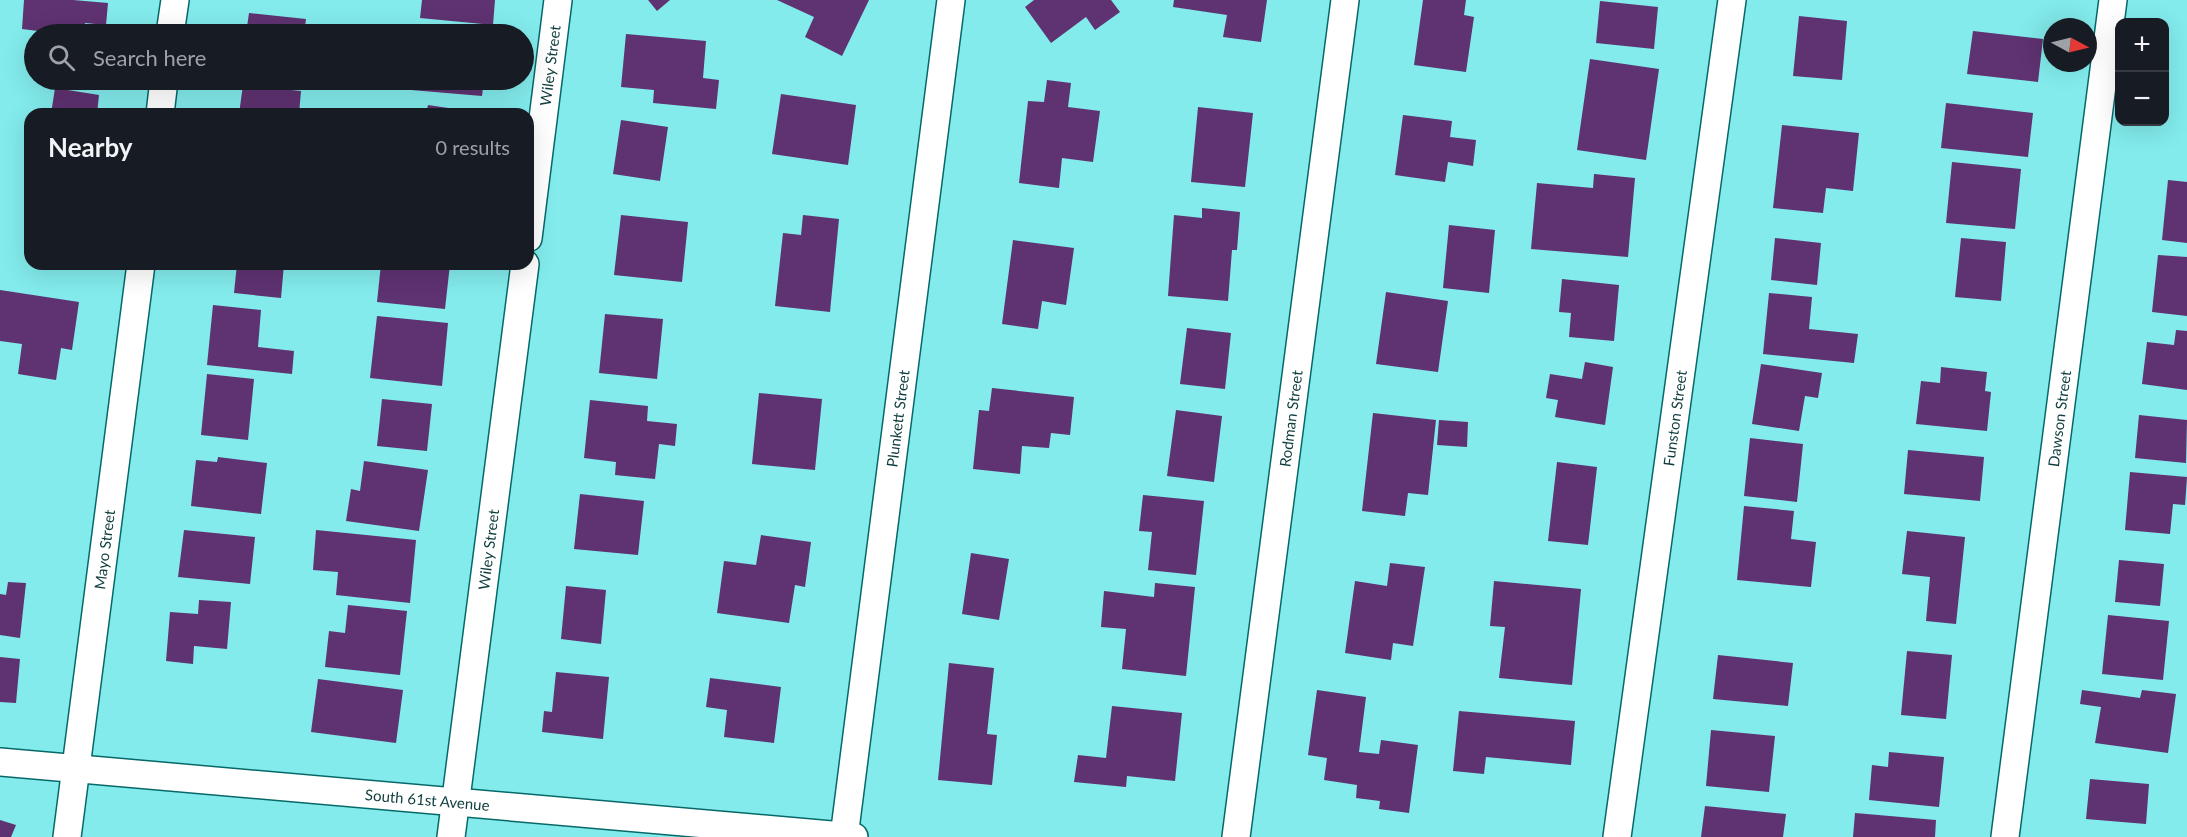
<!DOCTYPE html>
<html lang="en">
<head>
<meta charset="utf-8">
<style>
	:root { --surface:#171b24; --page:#20242c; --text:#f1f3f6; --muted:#9ea1a6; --line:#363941 }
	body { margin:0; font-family:Lato,sans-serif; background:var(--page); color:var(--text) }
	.controls { position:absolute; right:18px; top:18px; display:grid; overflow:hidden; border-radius:12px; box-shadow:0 6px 24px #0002 }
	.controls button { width:54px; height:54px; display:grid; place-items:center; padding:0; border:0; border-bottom:2px solid var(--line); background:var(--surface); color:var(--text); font:30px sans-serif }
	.compass { position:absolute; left:2043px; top:18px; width:54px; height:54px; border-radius:50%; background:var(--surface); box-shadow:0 6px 24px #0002; rotate:97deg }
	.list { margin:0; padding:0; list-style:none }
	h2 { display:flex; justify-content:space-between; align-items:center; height:78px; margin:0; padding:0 24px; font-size:26px }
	h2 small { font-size:20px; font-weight:400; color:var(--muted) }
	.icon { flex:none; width:33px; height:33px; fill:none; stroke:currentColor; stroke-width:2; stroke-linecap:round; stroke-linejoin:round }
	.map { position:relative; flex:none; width:2187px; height:837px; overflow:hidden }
	.search { position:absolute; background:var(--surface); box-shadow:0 6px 24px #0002; left:24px; top:24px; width:510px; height:66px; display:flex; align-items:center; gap:15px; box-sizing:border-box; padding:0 21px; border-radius:33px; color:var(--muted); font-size:22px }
	.panel { position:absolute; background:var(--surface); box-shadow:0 6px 24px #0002; left:24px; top:108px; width:510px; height:162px; border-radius:18px }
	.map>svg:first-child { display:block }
	.building { fill:#5f3271 }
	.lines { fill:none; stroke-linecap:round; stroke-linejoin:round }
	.minor-casing { stroke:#076868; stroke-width:30 }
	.minor { stroke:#fff; stroke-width:27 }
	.labels { text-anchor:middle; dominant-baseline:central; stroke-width:6; stroke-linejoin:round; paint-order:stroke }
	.street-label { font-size:15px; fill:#0f3d3e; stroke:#e2fffe }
</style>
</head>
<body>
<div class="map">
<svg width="2187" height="837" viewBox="0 0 2187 837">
	<rect width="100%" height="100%" fill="#83ebec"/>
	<path class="building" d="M24 0H73L108 3 106 25 85 23 84 34H38V31L22 29Z
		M422 0H495L493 25 420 18Z
		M648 0H670L657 11Z
		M777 0H869L842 56 805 37 814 17Z
		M1034 0H1111L1120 12 1095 30 1086 17 1051 43 1025 7Z
		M1174 0H1267L1261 42 1223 37 1227 15 1173 7Z
		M1423 0H1466L1464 15 1474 17 1466 72 1414 65Z
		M1600 1 1658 7 1654 49 1596 43Z
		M249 13 306 19 304 34H246Z
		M1799 16 1847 21 1842 80 1793 76Z
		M417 28 464 33 463 34H417Z
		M1973 31 2043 39 2038 82 1967 74Z
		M626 34 706 41 703 78 719 80 716 109 653 103 654 90 621 87Z
		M1590 59 1659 69 1646 160 1577 150Z
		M412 80H484L482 96 411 90Z
		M1047 80 1071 83 1068 107 1100 111 1093 162 1062 158 1059 188 1019 183 1028 101 1044 102Z
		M243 85 301 91 299 114H239Z
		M55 88 99 95 97 114H51Z
		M781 94 856 105 848 165 772 154Z
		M1946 103 2033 113 2028 157 1941 148Z
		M428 105 469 111V114H426Z
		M1198 107 1253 113 1245 187 1191 182Z
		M1403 115 1452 121 1450 137 1476 140 1473 166 1448 162 1445 182 1395 175Z
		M621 120 668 127 660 181 613 174Z
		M1782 125 1859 133 1853 191 1826 188 1823 213 1773 208Z
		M1952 162 2021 169 2015 229 1946 223Z
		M1594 174 1635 178 1628 257 1531 249 1537 183 1593 188Z
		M2168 180 2187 182V243L2162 240Z
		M28 205H30V221H27Z
		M1202 208 1240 212 1237 250H1232L1228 301 1168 296 1174 215 1202 218Z
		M621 215 688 222 682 282 614 275Z
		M803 215 839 219 830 312 775 306 783 233 801 235Z
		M1449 225 1495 230 1489 293 1443 288Z
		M1775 238 1821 243 1817 285 1771 280Z
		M1961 238 2006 242 2001 301 1955 297Z
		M1013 240 1074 248 1066 305 1042 301 1038 329 1002 324Z
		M2158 255 2187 257V316L2152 312Z
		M237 264H284L281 298 234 293Z
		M381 264H450L445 309 377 302Z
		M1562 279 1619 285 1614 341 1569 337 1571 313 1559 312Z
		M0 290 79 302 72 350 61 348 56 380 18 374 22 344 0 341Z
		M1386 292 1448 301 1438 372 1376 364Z
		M1769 293 1812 297 1809 329 1858 334 1854 363 1763 354Z
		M213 305 261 310 258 347 294 351 292 374 207 365Z
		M605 314 663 319 657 379 599 373Z
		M377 316 448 323 442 386 370 378Z
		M1187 328 1231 333 1225 389 1180 384Z
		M2176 330 2187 331V390L2142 384 2147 342 2174 345Z
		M1585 362 1613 367 1605 425 1555 417 1558 400 1546 398 1550 374 1582 379Z
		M1761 364 1822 373 1818 398 1805 396 1799 431 1752 424Z
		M1941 367 1987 372 1985 391 1991 392 1987 431 1916 424 1921 381 1940 383Z
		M207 374 254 379 248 440 201 435Z
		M992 388 1074 397 1070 435 1051 433 1049 448 1022 446 1020 474 973 469 979 410 989 411Z
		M759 393 822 399 815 470 752 464Z
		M382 399 432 404 427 451 377 446Z
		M590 400 648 406 647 421 677 424 675 446 659 444 655 479 615 475 616 462 584 458Z
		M1176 410 1222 416 1214 482 1167 476Z
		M1373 413 1436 420 1428 495 1408 493 1405 516 1362 511Z
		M2139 415 2187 420 2186 463 2135 458Z
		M1439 420 1468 422 1467 447 1437 445Z
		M1750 438 1803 444 1797 502 1744 496Z
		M1908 450 1984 457 1980 501 1904 494Z
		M218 457 267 463 261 514 191 506 196 460 217 462Z
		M364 461 428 470 419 531 346 521 351 489 360 491Z
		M1557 462 1597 467 1588 545 1548 541Z
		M2130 472 2187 477 2185 505 2173 504 2170 534 2125 530Z
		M580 494 644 501 638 555 574 549Z
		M1143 495 1204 501 1196 575 1148 570 1152 532 1139 531Z
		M1744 506 1794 511 1791 539 1816 542 1811 587 1737 580Z
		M184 530 255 537 250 584 178 577Z
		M316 530 416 540 410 603 336 595 338 572 313 570Z
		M1907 531 1965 537 1956 624 1926 621 1930 577 1902 574Z
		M761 535 811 542 805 587 795 585 789 623 717 613 724 561 756 565Z
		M971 553 1009 559 999 620 962 614Z
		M2119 560 2164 564 2160 606 2115 602Z
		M1390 563 1425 567 1413 646 1393 643 1391 660 1345 653 1355 581 1387 586Z
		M1494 581 1581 589 1572 685 1499 678 1505 627 1490 626Z
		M8 582 26 583 20 638 0 635V594L6 595Z
		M1155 583 1195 587 1186 676 1122 669 1126 629 1101 627 1104 591 1154 597Z
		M566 586 606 590 601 644 561 639Z
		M199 600 231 602 227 649 194 646 193 664 166 661 170 612 198 614Z
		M348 605 407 611 400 675 325 667 329 631 345 633Z
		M2108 615 2169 621 2163 680 2102 674Z
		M1907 651 1952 655 1946 719 1901 715Z
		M1718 655 1793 663 1788 706 1713 699Z
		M0 657 20 659 16 703 0 702Z
		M949 663 994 668 987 734 997 735 992 785 938 780Z
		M556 672 609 677 603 739 542 732 544 711 552 712Z
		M710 678 781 687 774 743 724 737 727 710 706 707Z
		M318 679 403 690 396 743 311 732Z
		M1317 690 1366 697 1359 752 1379 754 1381 740 1418 745 1409 813 1379 809 1380 801 1356 798 1357 785 1324 780 1327 758 1308 755Z
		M2082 690 2140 698 2142 690 2176 694 2168 753 2095 743 2101 707 2080 704Z
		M1112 706 1182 713 1175 781 1127 776 1126 787 1074 782 1078 755 1106 758Z
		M1459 711 1575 721 1571 765 1486 757 1484 774 1453 771Z
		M1711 730 1775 736 1769 792 1706 786Z
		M1889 752 1944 757 1939 807 1869 800 1872 765 1888 767Z
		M2090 779 2149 784 2146 824 2086 819Z
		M1705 806 1786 814 1783 837H1701Z
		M1855 813 1936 820 1935 837H1853Z
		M0 820 16 825 11 837H0Z"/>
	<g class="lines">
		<g class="minor-casing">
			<g id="minor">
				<path d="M170 34 175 0"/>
				<path d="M160 114 164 80"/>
				<path id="s1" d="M528 238 558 0"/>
				<path id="s2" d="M0 762 854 837"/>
				<path id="s3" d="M67 837 141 264"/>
				<path id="s4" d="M451 837 525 264"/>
				<path id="s5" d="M844 837 951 0"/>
				<path id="s6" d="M1236 837 1345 0"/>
				<path id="s7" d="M1617 837 1732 0"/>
				<path id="s8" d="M2005 837 2113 0"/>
			</g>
		</g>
		<use href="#minor" class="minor"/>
	</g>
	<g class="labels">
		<g class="street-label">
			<text stroke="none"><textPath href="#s1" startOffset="174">Wiley Street</textPath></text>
			<text stroke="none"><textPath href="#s5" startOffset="422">Plunkett Street</textPath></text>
			<text stroke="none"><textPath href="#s6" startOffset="422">Rodman Street</textPath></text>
			<text stroke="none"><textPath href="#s7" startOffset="423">Funston Street</textPath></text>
			<text stroke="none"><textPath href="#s8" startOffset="422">Dawson Street</textPath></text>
			<text stroke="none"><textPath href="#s3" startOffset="290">Mayo Street</textPath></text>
			<text stroke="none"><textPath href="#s4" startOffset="290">Wiley Street</textPath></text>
			<text stroke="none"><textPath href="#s2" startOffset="429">South 61st Avenue</textPath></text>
		</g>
	</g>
</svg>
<div class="controls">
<button>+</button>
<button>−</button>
</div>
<svg class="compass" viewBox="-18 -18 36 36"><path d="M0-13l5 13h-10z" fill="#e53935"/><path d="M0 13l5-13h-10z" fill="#9ea1a6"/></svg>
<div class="search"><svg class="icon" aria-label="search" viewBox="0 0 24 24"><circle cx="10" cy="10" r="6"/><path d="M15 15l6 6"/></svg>Search here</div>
<section class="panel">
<h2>Nearby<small>0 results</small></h2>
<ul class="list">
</ul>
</section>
</div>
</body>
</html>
